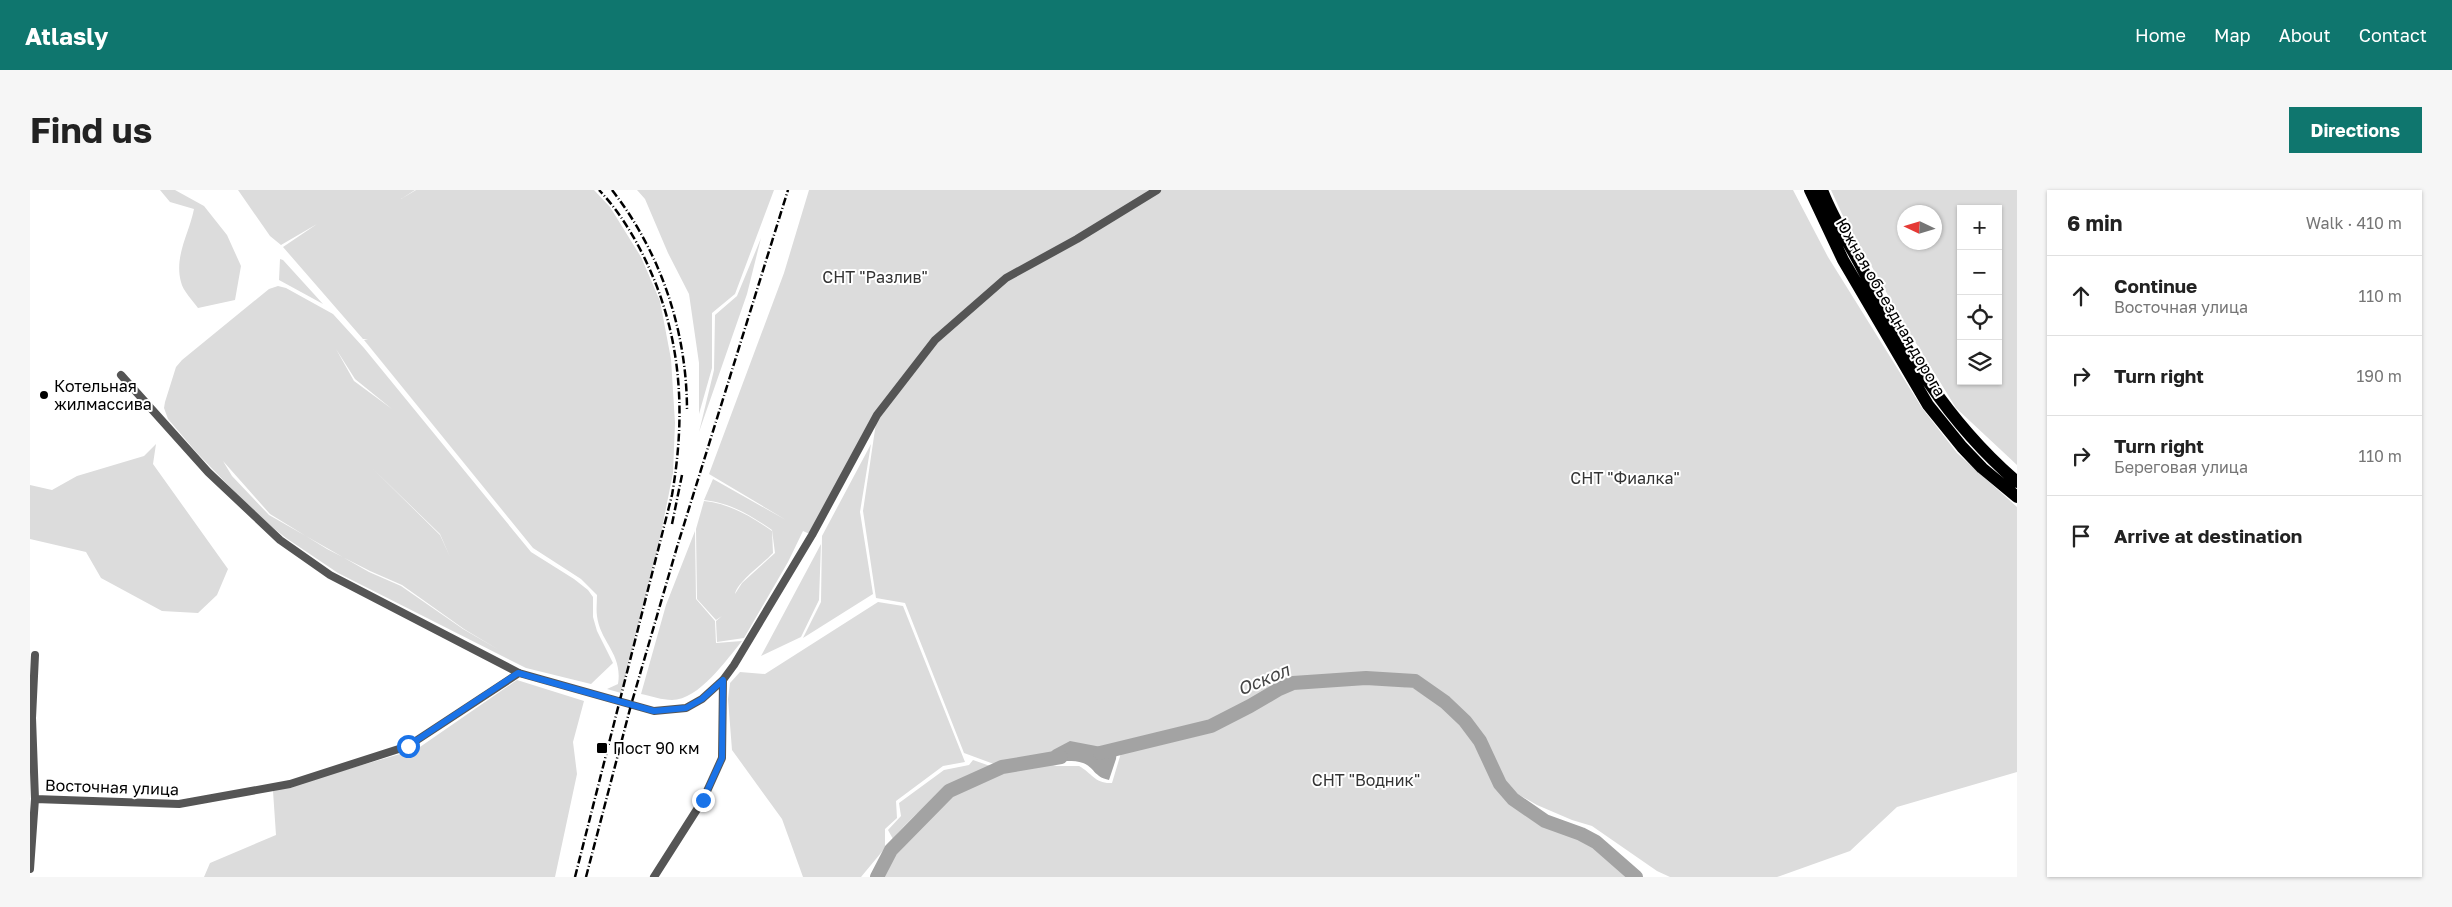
<!DOCTYPE html>
<html lang="en">
<head>
<meta charset="utf-8">
<style>
	:root { --surface:#fff; --page:#f6f6f6; --text:#222; --muted:#767676; --line:#e0e0e0; --accent:#0f766e }
	body { margin:0; font-family:"Golos Text",sans-serif; background:var(--page); color:var(--text) }
	.controls { position:absolute; right:15px; top:15px; display:grid; overflow:hidden; border-radius:0px; box-shadow:0 1px 4px #0004 }
	.controls button { width:45px; height:45px; display:grid; place-items:center; padding:0; border:0; border-bottom:1px solid var(--line); background:var(--surface); color:var(--text); font:25px sans-serif }
	.compass { position:absolute; left:1867px; top:15px; width:45px; height:45px; border-radius:50%; background:var(--surface); box-shadow:0 1px 4px #0004; rotate:274deg }
	.stop { position:absolute; width:15px; height:15px; margin:-11px; border:4px solid #1a73e8; border-radius:50%; background:#fff }
	.stop.end { background:#1a73e8; border-color:#fff; box-shadow:0 1px 5px #0008 }
	.list { margin:0; padding:0; list-style:none }
	h2 { display:flex; justify-content:space-between; align-items:center; height:65px; margin:0; padding:0 20px; font-size:21px }
	h2 small { font-size:16px; font-weight:400; color:var(--muted) }
	.list li { display:grid; grid-template-columns:32px 1fr auto; gap:15px; align-items:center; box-sizing:border-box; height:80px; padding:0 20px; border-top:1px solid var(--line) }
	.list b { display:block; font-size:19px; white-space:nowrap }
	.list p { margin:0; font-size:16px; white-space:nowrap; color:var(--muted) }
	.list em { font-size:16px; font-style:normal; color:var(--muted) }
	.icon { flex:none; width:28px; height:28px; fill:none; stroke:currentColor; stroke-width:2; stroke-linecap:round; stroke-linejoin:round }
	.map { position:relative; flex:none; width:1987px; height:687px; overflow:hidden; border-radius:0px }
	header { display:flex; align-items:center; gap:30px; box-sizing:border-box; height:70px; padding:0 25px; background:var(--accent); color:#fff }
	header strong { font-size:24px }
	nav { display:flex; gap:28px; margin-inline-start:auto; font-size:18px }
	.intro { display:flex; align-items:center; justify-content:space-between; box-sizing:border-box; height:120px; padding:0 30px }
	h1 { margin:0; font-size:35px }
	.button { padding:12px 22px; border-radius:0px; background:var(--accent); color:#fff; font-size:18px; font-weight:700 }
	main { display:flex; gap:30px; padding:0 30px }
	aside { flex:1; background:var(--surface); border-radius:0px; box-shadow:0 1px 4px #0004 }
	.map>svg:first-child { display:block }
	.green { fill:#dcdcdc; fill-rule:evenodd }
	.water { fill:#a3a3a3 }
	.lines { fill:none; stroke-linecap:round; stroke-linejoin:round }
	.river { stroke:#a3a3a3; stroke-width:14 }
	.street { stroke:#555; stroke-width:8 }
	.primary { stroke:#000; stroke-width:12 }
	.rail { stroke:#000; stroke-width:2.5; stroke-dasharray:8 2.5 1 2.5; stroke-linecap:butt }
	.route { stroke:#1a73e8; stroke-width:6 }
	.poi-dot { fill:#000; stroke:#fff; stroke-width:2 }
	.labels { text-anchor:middle; dominant-baseline:central; stroke-width:4; stroke-linejoin:round; paint-order:stroke }
	.park-label { font-size:16px; fill:#333; stroke:#fff }
	.street-label { font-size:16px; fill:#000; stroke:#fff }
	.poi-label { font-size:16px; fill:#000; stroke:#fff; text-anchor:start }
	.water-label { font-size:18px; font-style:italic; fill:#444; stroke:#fff }
</style>
</head>
<body>
<header>
<strong>Atlasly</strong>
<nav><a>Home</a><a>Map</a><a>About</a><a>Contact</a></nav>
</header>
<div class="intro"><h1>Find us</h1><a class="button">Directions</a></div>
<main>
<div class="map">
<svg width="1987" height="687" viewBox="0 0 1987 687">
	<rect width="100%" height="100%" fill="#fff"/>
	<path class="green" d="M130 0H145L174 16 197 45 211 76 205 110 168 118C163 111 153 101 151 92 144 66 159 44 164 19L140 12Z
		M208 0H385L371 9 386 0H564L580 17 611 67 630 111 641 169 645 233 643 283 629 353 591 503 577 499 588 494C593 464 570 452 567 426 566 419 567 412 567 405L551 389 503 358 334 150 338 149H333L253 57 287 34 251 55 240 46Z
		M607 0H744L705 104 682 123V178L669 224V173L659 104 638 63 615 9Z
		M779 0H1763L1798 67 1892 218 1927 263 1987 317V582L1867 617 1820 661 1747 687H1640L1627 681 1562 636 1542 630 1507 615 1470 594 1450 551 1435 531 1415 512 1384 491 1336 488 1263 493 1249 499 1220 516 1181 536 1082 561 972 577 934 563 875 413 846 408 833 321 847 226 782 345 773 341 758 372 714 448 687 452 686 431 692 426 686 430 667 409 666 339 674 311C701 314 720 326 742 341L743 363C733 374 708 391 705 404L712 393 745 363 742 340C720 325 701 313 674 310L683 289 756 330 679 284 754 83Z
		M1801 0H1987V275L1926 218 1876 137 1812 24ZM1931 19H1968V191H1931ZM1874 22H1904V52H1874Z
		M731 48 717 104 669 242 684 180 685 125 707 106Z
		M250 69 253 70 293 114 249 90Z
		M248 96 256 98 303 124 334 158 501 362 544 389 558 400 563 407V427L567 441 583 473 561 494 496 478 308 383 256 348 228 326 167 263 138 229 134 218 135 212 146 177 152 170 239 99ZM306 159 325 189 362 219 324 191ZM193 271 240 324 297 359 340 381 372 395 434 439 469 460 433 439 371 396 339 382 239 325 202 286ZM341 277 410 344 420 367 410 345Z
		M126 254 123 274 198 379 187 405 168 423 132 421 71 388 56 362 0 349V295L22 300 47 286 114 266Z
		M841 254 830 322 843 404 773 448 791 412 792 346Z
		M665 341 666 409 685 431 686 453 712 451C697 469 669 510 642 510 632 510 621 506 611 504L636 415Z
		M791 354 789 410 771 447 731 466Z
		M848 412 873 416 935 572 913 576 866 611 867 628 855 639V658L831 687H773L752 629 702 560 698 509 700 493 710 482 735 484Z
		M487 490 554 511 543 552 547 584 525 687H174L180 673 246 645 243 601 387 559Z
		M1335 492 1383 498 1412 517 1431 535 1445 553 1465 597 1479 611 1499 628 1563 656 1599 687H850L862 662 920 604 980 577 1012 573 1027 576H1049C1062 583 1065 594 1082 593L1091 563 1182 540 1222 520 1250 502 1263 498Z
		M943 570 963 577C921 595 892 614 863 649L858 640 871 626 869 613 914 580 939 575Z"/>
	<path class="water" d="M1040 551 1087 560 1086 569 1079 590C1064 587 1064 577 1053 573 1041 569 1027 573 1013 570L1023 560Z"/>
	<g class="lines">
		<path class="river" d="M1070 563 1181 536 1220 516 1249 499 1263 493 1336 488 1385 491 1415 512 1435 531 1450 551 1470 594 1483 609 1515 631 1551 644 1566 652 1606 687
			M847 687 861 660 919 601 972 577 1031 567"/>
		<path class="street" d="M91 185 178 282 250 350 300 385 489 483 624 521 656 518 672 509 693 490 704 475 782 345 847 225 905 150 976 88 1047 49 1127 0
			M5 609 149 614 260 594 378 556 489 483
			M0 679 5 609 2 528 5 465
			M624 687 673 610 692 568 693 490"/>
		<path class="primary" d="M1780 0 1813 70 1898 215 1932 257 1952 278 1987 307
			M1792 0C1802 27 1819 53 1832 78 1875 160 1916 231 1987 292"/>
		<path class="rail" d="M582 0C631 63 657 141 657 221
			M642 334 652 285
			M545 687 642 305C657 218 651 138 610 59 599 38 586 18 569 0
			M556 687 601 515 647 357 758 0"/>
	</g>
	<g class="lines">
		<path class="route" d="M378 556 488 483 624 521 656 518 672 509 693 490 692 568 673 610"/>
	</g>
	<g class="poi-dot">
		<circle cx="14" cy="205" r="5"/>
		<rect x="566" y="552" width="12" height="12" rx="2.5"/>
	</g>
	<g class="labels">
		<g class="park-label">
			<text x="845" y="87">СНТ "Разлив"</text>
			<text x="1595" y="288">СНТ "Фиалка"</text>
			<text x="1336" y="590">СНТ "Водник"</text>
		</g>
		<g class="street-label">
			<text transform="translate(1861 117) rotate(60)">Южная объездная дорога</text>
			<text transform="translate(82 597) rotate(2)">Восточная улица</text>
		</g>
		<g class="poi-label">
			<text x="24" y="196">Котельная<tspan x="24" dy="18">жилмассива</tspan></text>
			<text x="583" y="558">Пост 90 км</text>
		</g>
		<g class="water-label">
			<text transform="translate(1233 489) rotate(-23)">Оскол</text>
		</g>
	</g>
</svg>
<div class="controls">
<button>+</button>
<button>−</button>
<button><svg class="icon" aria-label="locate" viewBox="0 0 24 24"><circle cx="12" cy="12" r="6"/><path d="M12 2v4M12 18v4M2 12h4M18 12h4"/></svg></button>
<button><svg class="icon" aria-label="layers" viewBox="0 0 24 24"><path d="M12 4l9 5-9 5-9-5zM3 14l9 5 9-5"/></svg></button>
</div>
<svg class="compass" viewBox="-18 -18 36 36"><path d="M0-13l5 13h-10z" fill="#e53935"/><path d="M0 13l5-13h-10z" fill="#767676"/></svg>
<div class="stop" style="left:378px;top:556px"></div>
<div class="stop end" style="left:673px;top:610px"></div>
</div>
<aside>
<h2>6 min<small>Walk · 410 m</small></h2>
<ul class="list">
<li><svg class="icon" aria-label="ahead" viewBox="0 0 24 24"><path d="M12 20V5M6 11l6-6 6 6"/></svg><div><b>Continue</b><p>Восточная улица</p></div><em>110 m</em></li>
<li><svg class="icon" aria-label="right" viewBox="0 0 24 24"><path d="M7 20v-9h11M14 6l5 5-5 5"/></svg><div><b>Turn right</b></div><em>190 m</em></li>
<li><svg class="icon" aria-label="right" viewBox="0 0 24 24"><path d="M7 20v-9h11M14 6l5 5-5 5"/></svg><div><b>Turn right</b><p>Береговая улица</p></div><em>110 m</em></li>
<li><svg class="icon" aria-label="arrive" viewBox="0 0 24 24"><path d="M6 21V4h12l-3 4 3 4H6"/></svg><div><b>Arrive at destination</b></div></li>
</ul>
</aside>
</main>
</body>
</html>
